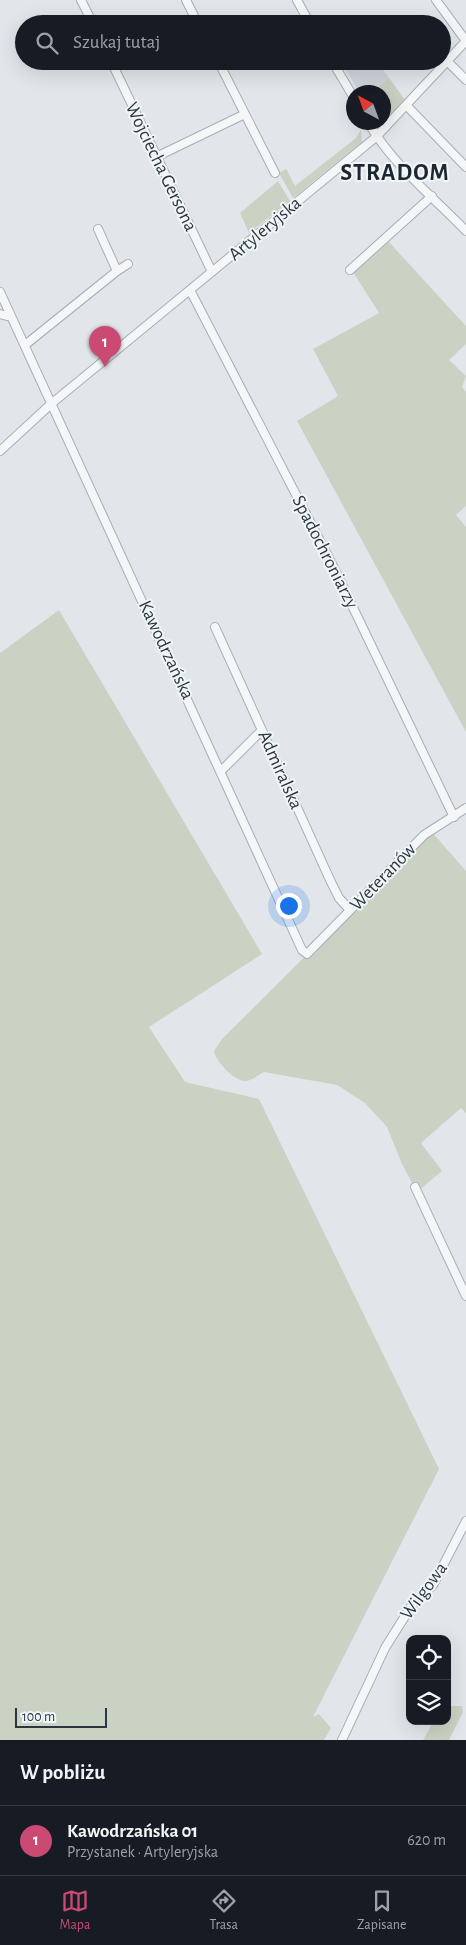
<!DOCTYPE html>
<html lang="pl">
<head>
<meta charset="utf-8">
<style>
	:root { --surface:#171b24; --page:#20242c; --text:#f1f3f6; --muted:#9ea1a6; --line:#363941; --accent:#cb4a74 }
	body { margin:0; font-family:"Alegreya Sans",sans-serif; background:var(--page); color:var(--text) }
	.controls { position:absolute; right:15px; bottom:15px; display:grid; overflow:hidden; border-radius:10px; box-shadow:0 5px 20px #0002 }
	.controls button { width:45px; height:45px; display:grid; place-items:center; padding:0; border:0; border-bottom:1px solid var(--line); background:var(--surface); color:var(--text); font:25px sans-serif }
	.compass { position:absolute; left:346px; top:85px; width:45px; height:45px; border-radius:50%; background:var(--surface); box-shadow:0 5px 20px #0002; rotate:319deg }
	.scale { position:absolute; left:15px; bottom:12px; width:92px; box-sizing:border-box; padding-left:5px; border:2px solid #2a3741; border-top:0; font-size:14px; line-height:18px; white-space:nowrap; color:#2a3741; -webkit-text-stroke:4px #f1f5f7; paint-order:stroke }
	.you { position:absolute; left:288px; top:905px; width:18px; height:18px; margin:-12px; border:4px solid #fff; border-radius:50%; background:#1a73e8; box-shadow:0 0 0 8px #1a73e833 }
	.badge { display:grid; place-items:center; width:32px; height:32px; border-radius:50%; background:var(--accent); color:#fff; font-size:16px; font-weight:700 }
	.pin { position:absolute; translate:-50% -41px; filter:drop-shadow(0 1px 2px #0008) }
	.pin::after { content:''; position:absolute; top:26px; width:18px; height:15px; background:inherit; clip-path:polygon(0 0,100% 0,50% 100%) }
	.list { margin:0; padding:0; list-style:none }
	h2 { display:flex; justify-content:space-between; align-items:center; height:65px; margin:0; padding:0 20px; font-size:21px }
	h2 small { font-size:16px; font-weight:400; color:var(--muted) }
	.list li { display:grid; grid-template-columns:32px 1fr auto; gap:15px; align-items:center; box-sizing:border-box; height:70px; padding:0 20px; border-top:1px solid var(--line) }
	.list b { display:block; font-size:19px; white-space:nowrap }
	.list p { margin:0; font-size:16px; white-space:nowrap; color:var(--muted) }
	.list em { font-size:16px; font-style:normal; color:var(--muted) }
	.icon { flex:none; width:28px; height:28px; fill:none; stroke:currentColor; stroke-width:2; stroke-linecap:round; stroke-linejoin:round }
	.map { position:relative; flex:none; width:466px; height:1740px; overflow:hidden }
	.search { position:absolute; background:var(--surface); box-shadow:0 5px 20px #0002; left:15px; right:15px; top:15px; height:55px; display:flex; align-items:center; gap:12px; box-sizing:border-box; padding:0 18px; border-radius:28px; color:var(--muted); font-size:19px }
	.sheet { height:135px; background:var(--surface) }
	nav { display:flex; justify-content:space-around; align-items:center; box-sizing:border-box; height:70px; border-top:1px solid var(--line); background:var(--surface); font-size:14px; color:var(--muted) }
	nav a { display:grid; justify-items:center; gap:2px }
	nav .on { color:var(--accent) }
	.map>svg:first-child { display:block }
	.built { fill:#d0d6dc }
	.green { fill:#cad3c3 }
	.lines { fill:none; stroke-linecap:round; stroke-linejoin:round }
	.minor-casing { stroke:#a7aeb4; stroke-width:10 }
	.minor { stroke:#f4f6f8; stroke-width:8 }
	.labels { text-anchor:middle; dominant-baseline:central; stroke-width:4; stroke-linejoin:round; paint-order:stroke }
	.street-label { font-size:19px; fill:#2a3741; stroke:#f1f5f7 }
	.district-label { font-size:24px; font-weight:bold; letter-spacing:1px; fill:#1c2732; stroke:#f1f5f7 }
</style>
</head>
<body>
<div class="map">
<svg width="466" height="1740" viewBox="0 0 466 1740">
	<rect width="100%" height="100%" fill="#e2e6ea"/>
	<path class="built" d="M341 61H377L389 78 373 92H359Z"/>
	<path class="green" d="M389 78 405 100 384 120V92H373Z
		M361 130 362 142 293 198 279 173 286 169 295 186 356 138Z
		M278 181 290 201 249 233 240 213Z
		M388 241 466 326V344L449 360 466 376 462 387 466 392V506L456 515 466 527V732L297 421 338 396 313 349 379 313 353 272Z
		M59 610 262 954 149 1027 185 1082 259 1099 439 1469 313 1717 319 1714 331 1728 324 1740H0V653Z
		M431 831 466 871V1113L461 1108 421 1143 442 1171 417 1192 402 1164 387 1127 365 1103 337 1085 264 1072C258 1075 252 1081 245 1081 234 1081 216 1062 214 1051L222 1039Z
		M447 1706H462L463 1712 449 1740H423L434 1721H447Z"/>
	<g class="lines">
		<g class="minor-casing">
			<path id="minor" d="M81 0 93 24
				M186 0 198 24
				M297 0 310 24
				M436 0 466 41
				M295 24 307 18
				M111 61 212 272
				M218 61 275 173
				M332 61 354 98
				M447 61 466 80
				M407 106 466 167
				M368 122C392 164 433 197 466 231
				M156 157 245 114
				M350 270 432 196
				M117 271 128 264
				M190 290 332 564 454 817
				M0 292 302 950 307 954 424 835 466 808
				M0 314 11 317
				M25 345 117 271 98 229
				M0 451 51 404 376 137 466 41
				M215 627 331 882 339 898 350 910
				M221 771 262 730
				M415 1187 466 1296
				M342 1740 385 1648 412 1605 433 1585 466 1521"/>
		</g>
		<use href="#minor" class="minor"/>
	</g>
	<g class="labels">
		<g class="street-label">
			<text transform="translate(161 167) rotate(64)">Wojciecha Gersona</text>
			<text transform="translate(265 229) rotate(-40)">Artyleryjska</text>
			<text transform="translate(325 552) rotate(63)">Spadochroniarzy</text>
			<text transform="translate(166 650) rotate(65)">Kawodrzańska</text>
			<text transform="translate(280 770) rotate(66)">Admiralska</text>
			<text transform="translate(383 877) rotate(-46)">Weteranów</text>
			<text transform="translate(424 1591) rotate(-54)">Wilgowa</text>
		</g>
		<g class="district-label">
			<text x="395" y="173">STRADOM</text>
		</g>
	</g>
</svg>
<div class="controls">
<button><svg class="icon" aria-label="locate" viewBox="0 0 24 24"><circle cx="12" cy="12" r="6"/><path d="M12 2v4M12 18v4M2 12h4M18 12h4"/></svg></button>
<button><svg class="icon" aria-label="layers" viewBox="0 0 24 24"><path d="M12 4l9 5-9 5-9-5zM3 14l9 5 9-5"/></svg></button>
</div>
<svg class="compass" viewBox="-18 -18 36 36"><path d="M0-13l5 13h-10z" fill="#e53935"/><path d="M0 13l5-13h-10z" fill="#9ea1a6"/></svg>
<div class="scale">100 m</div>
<div class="you"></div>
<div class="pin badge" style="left:105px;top:367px">1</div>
<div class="search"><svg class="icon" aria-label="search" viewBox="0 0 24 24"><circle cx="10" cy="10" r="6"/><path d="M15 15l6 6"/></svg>Szukaj tutaj</div>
</div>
<section class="sheet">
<h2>W pobliżu<small></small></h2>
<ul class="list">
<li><span class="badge">1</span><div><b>Kawodrzańska 01</b><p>Przystanek · Artyleryjska</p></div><em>620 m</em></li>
</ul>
</section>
<nav>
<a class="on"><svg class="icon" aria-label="map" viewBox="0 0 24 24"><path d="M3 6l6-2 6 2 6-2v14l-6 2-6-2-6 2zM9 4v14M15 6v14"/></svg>Mapa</a>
<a><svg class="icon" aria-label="directions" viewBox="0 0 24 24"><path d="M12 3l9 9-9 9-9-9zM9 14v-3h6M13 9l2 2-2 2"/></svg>Trasa</a>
<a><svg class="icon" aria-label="saved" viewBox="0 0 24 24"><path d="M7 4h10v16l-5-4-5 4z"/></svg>Zapisane</a>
</nav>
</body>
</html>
